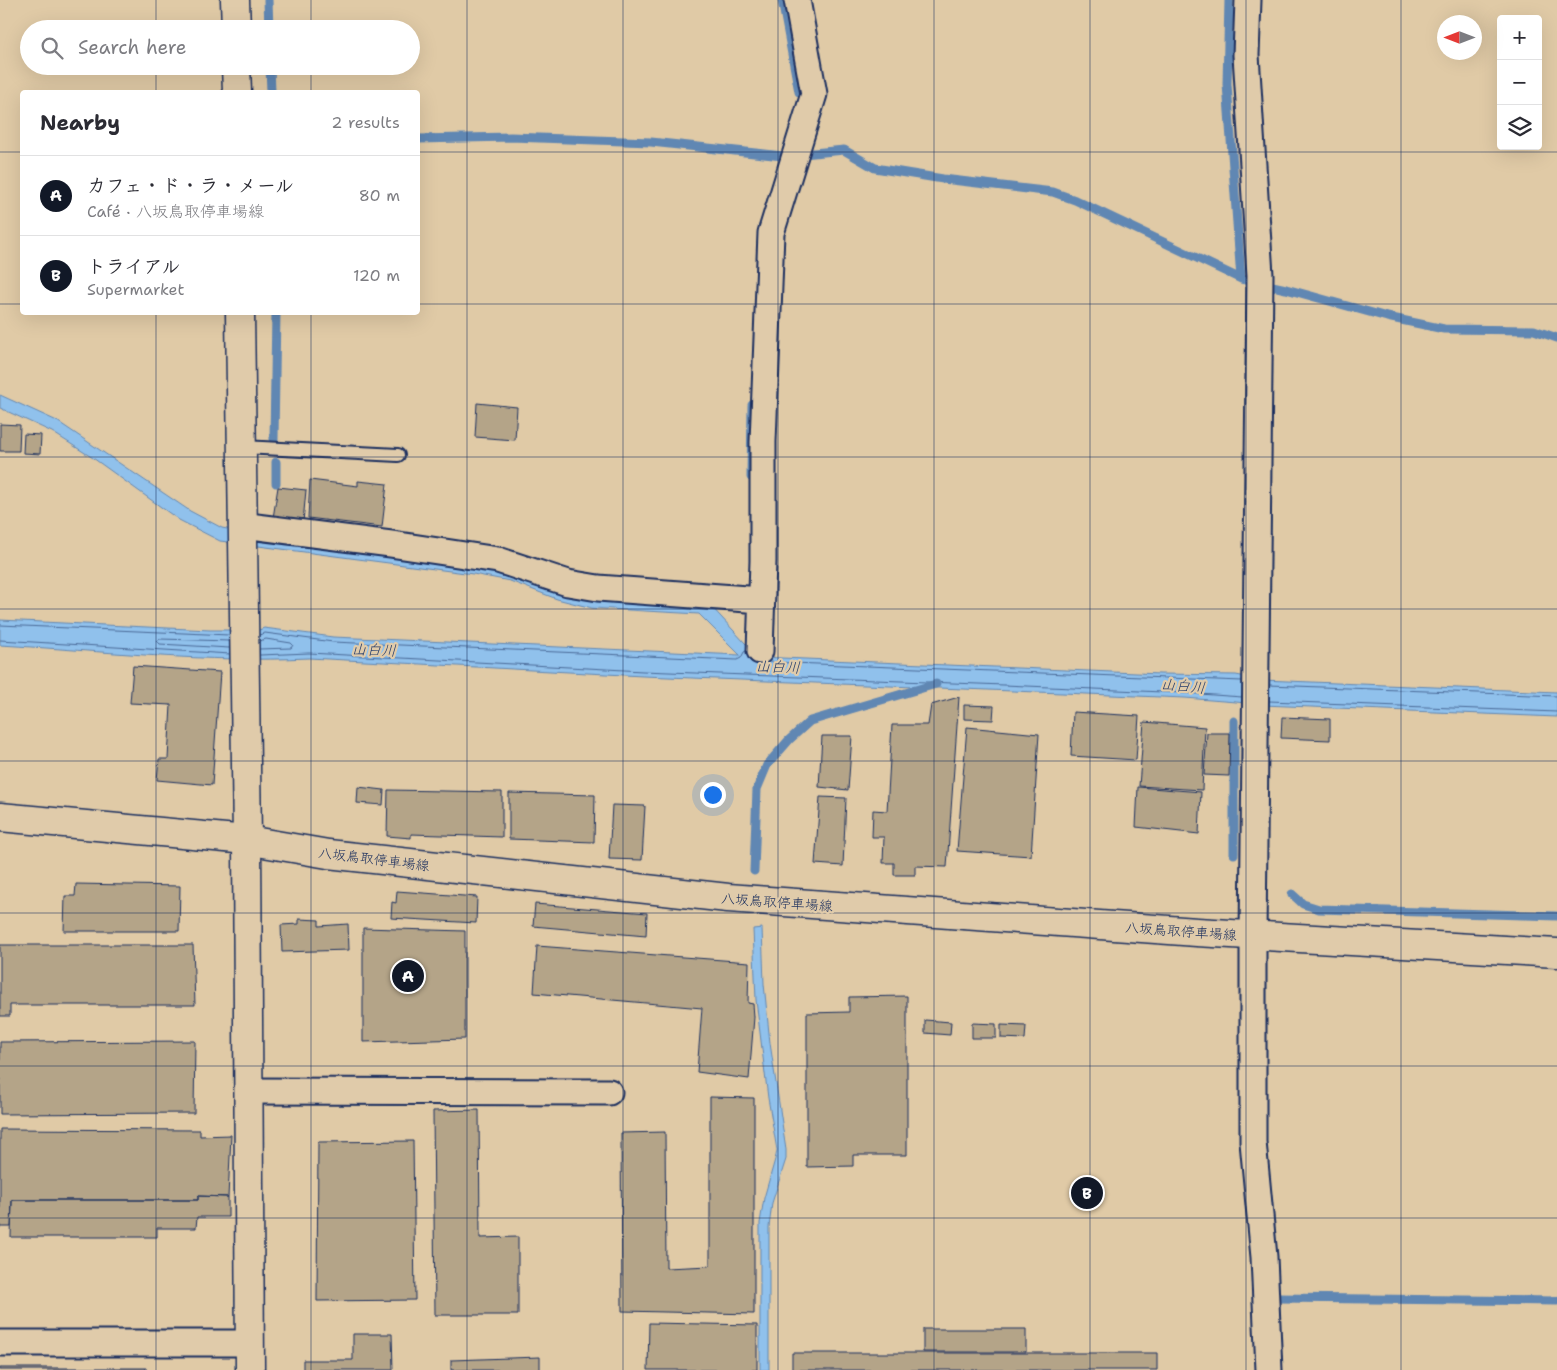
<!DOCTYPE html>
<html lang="en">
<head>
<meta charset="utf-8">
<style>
	:root { --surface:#fff; --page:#f2f2f3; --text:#2b2b33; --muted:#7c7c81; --line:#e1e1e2; --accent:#111827 }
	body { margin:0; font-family:"Shantell Sans","Klee One",sans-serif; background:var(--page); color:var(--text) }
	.controls { position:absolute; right:15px; top:15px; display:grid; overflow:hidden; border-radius:5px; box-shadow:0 5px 20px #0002 }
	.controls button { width:45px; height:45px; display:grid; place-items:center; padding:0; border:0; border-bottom:1px solid var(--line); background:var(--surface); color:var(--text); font:25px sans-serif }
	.compass { position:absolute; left:1437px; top:15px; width:45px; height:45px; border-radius:50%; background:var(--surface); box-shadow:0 5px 20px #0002; rotate:270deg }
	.you { position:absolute; left:712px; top:794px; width:18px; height:18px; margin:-12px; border:4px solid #fff; border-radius:50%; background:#1a73e8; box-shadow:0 0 0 8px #1a73e833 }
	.badge { display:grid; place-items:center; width:32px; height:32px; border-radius:50%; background:var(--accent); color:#fff; font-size:16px; font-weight:700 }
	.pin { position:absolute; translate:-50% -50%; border:2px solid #fff; box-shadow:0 1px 5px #0006 }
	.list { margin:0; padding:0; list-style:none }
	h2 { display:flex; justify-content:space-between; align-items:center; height:65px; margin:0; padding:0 20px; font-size:21px }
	h2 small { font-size:16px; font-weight:400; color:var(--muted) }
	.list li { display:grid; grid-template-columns:32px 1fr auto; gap:15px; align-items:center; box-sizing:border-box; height:80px; padding:0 20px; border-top:1px solid var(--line) }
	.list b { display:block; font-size:19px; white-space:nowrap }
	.list p { margin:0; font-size:16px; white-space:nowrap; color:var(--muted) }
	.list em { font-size:16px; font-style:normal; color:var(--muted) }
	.icon { flex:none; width:28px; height:28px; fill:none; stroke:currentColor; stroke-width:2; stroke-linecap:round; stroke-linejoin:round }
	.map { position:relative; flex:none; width:1557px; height:1370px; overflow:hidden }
	.search { position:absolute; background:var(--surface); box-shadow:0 5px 20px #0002; left:20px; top:20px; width:400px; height:55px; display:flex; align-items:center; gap:12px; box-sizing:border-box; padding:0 18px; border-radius:28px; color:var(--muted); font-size:19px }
	.panel { position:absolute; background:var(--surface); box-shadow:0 5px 20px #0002; left:20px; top:90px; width:400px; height:225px; border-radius:5px }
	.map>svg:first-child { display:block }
	.water { fill:#90c1ec; stroke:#6187b3 }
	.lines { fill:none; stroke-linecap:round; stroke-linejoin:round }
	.shore { stroke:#4a6997; stroke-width:1 }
	.stream { stroke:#6187b3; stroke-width:9 }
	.building { fill:#b4a488; stroke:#1b2f5e }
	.service-casing { stroke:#1b2f5e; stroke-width:16 }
	.minor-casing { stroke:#1b2f5e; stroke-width:29 }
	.tertiary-casing { stroke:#1b2f5e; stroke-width:31 }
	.secondary-casing { stroke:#1b2f5e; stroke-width:31 }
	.service { stroke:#e0cbaa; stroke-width:12 }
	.minor { stroke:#e0cbaa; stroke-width:25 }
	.tertiary { stroke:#e0cbaa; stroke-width:28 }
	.secondary { stroke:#e0cbaa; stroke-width:28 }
	.grid { fill:none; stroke:#1b2f5e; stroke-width:1; stroke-opacity:0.55 }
	.labels { text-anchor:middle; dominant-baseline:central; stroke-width:4.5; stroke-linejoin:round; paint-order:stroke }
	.street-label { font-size:14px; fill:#1b2f5e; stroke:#e0cbaa }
	.water-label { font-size:15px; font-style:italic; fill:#273e6c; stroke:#e0cbaa }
</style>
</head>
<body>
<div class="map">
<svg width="1557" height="1370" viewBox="0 0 1557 1370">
	<rect width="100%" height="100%" fill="#e0caa6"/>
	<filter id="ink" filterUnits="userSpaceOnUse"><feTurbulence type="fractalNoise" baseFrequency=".02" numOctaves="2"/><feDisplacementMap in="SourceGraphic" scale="10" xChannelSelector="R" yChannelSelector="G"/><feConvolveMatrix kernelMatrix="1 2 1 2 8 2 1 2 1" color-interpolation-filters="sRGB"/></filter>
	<g filter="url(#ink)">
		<path class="water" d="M0 395 57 421 190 511 222 528 259 535 709 604 758 657 1160 674 1236 675 1262 680 1557 692V717L1262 705 1236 702 1185 698 643 676 309 658C206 663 103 651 0 645V620L210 630H259L264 628 333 637 740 655 699 614 592 608 557 599 510 581 473 574 220 541 179 520 93 458 52 432 0 408Z
			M762 928 764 984 770 1043 786 1150V1159L772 1203 769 1227V1370H760V1223L764 1198 776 1156 777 1150 768 1098 756 1000 753 929Z"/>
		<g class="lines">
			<path class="shore" d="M0 625 229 635
				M259 635 265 633 333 642 737 660 741 658 744 652 746 651
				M0 640 230 654
				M229 641 160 639 157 641 160 644 229 648
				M259 641 266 639 291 643 293 645 291 648 259 649
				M260 655 309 653 643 671 1004 685 1185 693 1242 697
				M767 662 1242 681
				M1269 685 1557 696
				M1269 701 1557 712"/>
			<path class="stream" d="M268 0 269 29
				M782 0 799 92
				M1229 0 1227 84 1241 279
				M270 66 271 92
				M418 139 511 137 651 142 783 156 844 150 875 168 943 179 1053 192 1075 200 1241 279 1286 289 1387 317 1444 329 1534 330 1557 338
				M274 439 276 312
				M276 462V483
				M751 477 752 405
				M1234 721V854
				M754 871 757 789 767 765 789 740 810 721 936 684
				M1292 894 1303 904 1319 909 1557 916
				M1277 1298 1557 1301"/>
		</g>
		<path class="building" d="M477 403 517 407 515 440 475 437Z
			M0 424 20 425 19 451H0Z
			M24 434 41 435 40 454 23 453Z
			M310 480 358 486V481L387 484 382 527 308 518Z
			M278 487 306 490 303 522 273 518Z
			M133 666 220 672 212 785 157 780 159 759H168L171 705 130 703Z
			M959 697 947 867 915 866V875H894V863H883L884 837H872L873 810 887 811 892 725H928L931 705Z
			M964 705 994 706 993 720 964 719Z
			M1073 712 1139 716 1136 760 1071 756Z
			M1282 717 1330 719V740L1281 738Z
			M1144 722 1205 727 1202 790 1139 786Z
			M967 727 1039 734 1031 856 957 851Z
			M1207 733H1230L1229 776 1204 775Z
			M822 736H852L848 790 819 787Z
			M358 787 384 790 383 805 357 803Z
			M1138 787 1201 792 1199 834 1136 827Z
			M388 790 502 792V837L411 834V838L387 836Z
			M509 793 595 795 594 842 509 839Z
			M820 797 846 798 843 866 815 864Z
			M612 805 645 806 642 860 609 859Z
			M76 884 180 886 179 931H64L65 896H75Z
			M397 891 477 897 476 923 391 918 392 902 396 903Z
			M535 904 647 913 646 936 533 926Z
			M299 919 319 920V926L348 924 349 950 282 952 281 925 299 924Z
			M363 928 465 931V1039L363 1042Z
			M0 945H193L195 1005H10V1016H0Z
			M537 946 749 962 748 1003 753 1004 754 1017 749 1079 697 1072 702 1008 534 993Z
			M907 996V1155H853V1166L807 1167V1013L849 1012V997Z
			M925 1020 951 1022 950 1035 925 1033Z
			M972 1023 996 1024V1038H972Z
			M1001 1025 1026 1026 1025 1039 1001 1038Z
			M195 1041 194 1113 0 1114V1042Z
			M710 1097 754 1098V1314L622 1311 621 1133 665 1132 666 1268 710 1266Z
			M479 1110 480 1238 518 1237V1315H435L433 1111Z
			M0 1129 200 1130V1136L231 1135 228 1197 198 1196V1200H12L11 1227H0Z
			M413 1141 415 1300 317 1301 318 1142Z
			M198 1196 228 1197V1217H197L196 1228H157V1237H11L12 1200H198Z
			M649 1323 757 1325V1370H648Z
			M923 1329H1026V1352H923Z
			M353 1334H392L393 1370H303V1360H353Z
			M792 1353H1157V1370H792Z
			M540 1357V1370H451V1360Z
			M0 1368H146V1370H0Z"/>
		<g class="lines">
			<g class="service-casing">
				<path id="service" d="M241 447 398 455"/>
			</g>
			<g class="minor-casing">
				<path id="minor" d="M1248 0 1246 55 1260 275 1253 936V1142L1264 1257 1269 1370
					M242 525 391 544 498 560 568 583 598 588 761 600
					M760 651 763 561V442L771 233 814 94 797 0
					M248 1091 609 1092
					M0 1343H250"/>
			</g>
			<g class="tertiary-casing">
				<path id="tertiary" d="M235 0 236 29
					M236 66 237 92
					M240 312 247 840 250 1370"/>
			</g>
			<g class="secondary-casing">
				<path id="secondary" d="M0 817 247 840 328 854 728 898 1197 932 1557 953"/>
			</g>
			<use href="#service" class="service"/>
			<use href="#minor" class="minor"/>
			<use href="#tertiary" class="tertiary"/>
			<use href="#secondary" class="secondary"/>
		</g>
	</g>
	<path class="grid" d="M156 0V29M311 0V29M467 0V1370M623 0V1370M778 0V1370M934 0V1370M1090 0V1370M1246 0V1370M1401 0V1370M156 66V92M311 66V92M0 152H22M418 152H1557M0 304H22M418 304H1557M156 312V1370M311 312V1370M0 457H1557M0 609H1557M0 761H1557M0 913H1557M0 1066H1557M0 1218H1557"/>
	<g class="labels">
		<g class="street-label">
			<text transform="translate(374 859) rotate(7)">八坂鳥取停車場線</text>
			<text transform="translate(777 902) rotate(4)">八坂鳥取停車場線</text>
			<text transform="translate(1181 931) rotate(4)">八坂鳥取停車場線</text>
		</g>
		<g class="water-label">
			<text transform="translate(374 650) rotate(2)">山白川</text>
			<text transform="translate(778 667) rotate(2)">山白川</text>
			<text transform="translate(1183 686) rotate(5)">山白川</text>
		</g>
	</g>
</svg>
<div class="controls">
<button>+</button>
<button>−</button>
<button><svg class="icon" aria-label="layers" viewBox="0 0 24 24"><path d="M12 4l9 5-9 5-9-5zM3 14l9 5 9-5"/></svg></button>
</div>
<svg class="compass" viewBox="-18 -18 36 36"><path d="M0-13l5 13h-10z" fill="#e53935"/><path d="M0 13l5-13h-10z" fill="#7c7c81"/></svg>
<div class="you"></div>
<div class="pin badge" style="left:408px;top:976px">A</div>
<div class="pin badge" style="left:1087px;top:1193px">B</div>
<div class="search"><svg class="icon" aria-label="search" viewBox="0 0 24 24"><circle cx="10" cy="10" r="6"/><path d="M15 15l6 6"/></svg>Search here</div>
<section class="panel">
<h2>Nearby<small>2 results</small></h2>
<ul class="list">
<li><span class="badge">A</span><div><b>カフェ・ド・ラ・メール</b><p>Café · 八坂鳥取停車場線</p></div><em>80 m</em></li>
<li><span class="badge">B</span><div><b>トライアル</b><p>Supermarket</p></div><em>120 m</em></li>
</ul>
</section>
</div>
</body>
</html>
